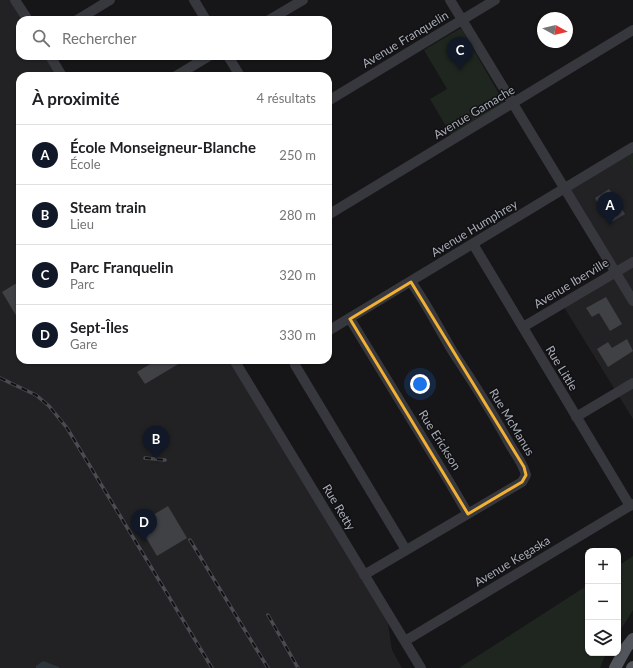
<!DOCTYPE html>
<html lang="fr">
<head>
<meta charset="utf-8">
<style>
	:root { --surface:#fff; --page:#f6f6f6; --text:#202124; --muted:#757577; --line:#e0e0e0; --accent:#111827 }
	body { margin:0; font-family:Lato,sans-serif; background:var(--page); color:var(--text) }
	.controls { position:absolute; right:12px; bottom:12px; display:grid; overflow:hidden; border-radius:8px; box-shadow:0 1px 3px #0004 }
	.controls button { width:36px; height:36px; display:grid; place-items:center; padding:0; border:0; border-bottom:1px solid var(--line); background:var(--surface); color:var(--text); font:20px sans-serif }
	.compass { position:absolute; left:537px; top:12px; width:36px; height:36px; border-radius:50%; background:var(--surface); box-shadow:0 1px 3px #0004; rotate:98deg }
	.you { position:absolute; left:420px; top:384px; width:14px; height:14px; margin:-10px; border:3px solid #fff; border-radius:50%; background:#1a73e8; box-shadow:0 0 0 6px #1a73e833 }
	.badge { display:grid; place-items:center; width:26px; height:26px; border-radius:50%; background:var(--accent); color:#fff; font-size:13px; font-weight:700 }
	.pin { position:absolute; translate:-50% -33px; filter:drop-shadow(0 1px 2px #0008) }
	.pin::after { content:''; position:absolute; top:21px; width:14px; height:12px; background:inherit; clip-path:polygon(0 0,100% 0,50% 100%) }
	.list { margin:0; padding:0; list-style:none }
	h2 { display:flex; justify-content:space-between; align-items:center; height:52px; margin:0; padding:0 16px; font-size:17px }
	h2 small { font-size:13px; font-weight:400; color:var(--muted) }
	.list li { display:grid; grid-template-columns:26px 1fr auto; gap:12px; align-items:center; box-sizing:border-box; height:60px; padding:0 16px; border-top:1px solid var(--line) }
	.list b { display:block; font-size:15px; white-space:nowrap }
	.list p { margin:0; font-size:13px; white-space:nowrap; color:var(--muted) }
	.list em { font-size:13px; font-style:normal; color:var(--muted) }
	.icon { flex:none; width:22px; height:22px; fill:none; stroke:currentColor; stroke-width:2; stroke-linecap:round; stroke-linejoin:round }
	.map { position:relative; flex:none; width:633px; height:668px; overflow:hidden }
	.search { position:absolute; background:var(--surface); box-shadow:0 1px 3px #0004; left:16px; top:16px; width:316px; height:44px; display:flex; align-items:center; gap:10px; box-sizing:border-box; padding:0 14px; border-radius:12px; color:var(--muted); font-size:15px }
	.panel { position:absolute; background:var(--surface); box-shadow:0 1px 3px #0004; left:16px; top:72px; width:316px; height:292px; border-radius:12px }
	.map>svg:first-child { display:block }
	.built { fill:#222225 }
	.green { fill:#1e261f }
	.water { fill:#2c353c }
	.building { fill:#404145 }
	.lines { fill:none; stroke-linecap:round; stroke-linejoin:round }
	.minor { stroke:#37383d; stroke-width:10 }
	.major { stroke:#53555c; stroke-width:12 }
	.rail-casing { stroke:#4a4c52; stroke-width:3.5 }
	.rail { stroke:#111113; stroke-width:2; stroke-dasharray:6; stroke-linecap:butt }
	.marked { fill:none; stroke:#f2b134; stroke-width:3; stroke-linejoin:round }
	.labels { text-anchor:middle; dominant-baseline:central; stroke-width:3; stroke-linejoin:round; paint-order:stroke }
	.street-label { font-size:12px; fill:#a8adb8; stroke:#111113 }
</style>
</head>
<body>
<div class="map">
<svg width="633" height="668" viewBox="0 0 633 668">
	<rect width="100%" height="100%" fill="#161618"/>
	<path class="built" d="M0 0H15L28 20H20V56H50L62 76H20V360H234L386 611 392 650 402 668H0Z
		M623 153 633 170V419L562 304 615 272 565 188Z"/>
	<path class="green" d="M461 28 506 106 453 138 430 99 447 89 424 50Z
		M633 147V170L623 153Z
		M633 556V610L618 634V566Z
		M588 585V653H606L600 668H459Z"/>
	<path class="water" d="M43 661 59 667V668H36V666Z"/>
	<path class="building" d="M609 189 625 214 610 223 595 198Z
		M20 281V322L2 292Z
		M606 297 622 324 610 331 599 313 592 317 586 308Z
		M627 339 633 351 608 367 597 349 608 342 612 348Z
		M157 360H185L145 384 137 372Z
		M168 506 187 538 157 556 138 524Z"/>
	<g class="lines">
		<path class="minor" d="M15 0 28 20
			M194 0 206 20
			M450 0 633 301
			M77 20 110 0
			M269 20 303 0
			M50 56 62 76
			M228 56 240 76
			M176 76 209 56
			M328 101 495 0
			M328 215 633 30
			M473 244 630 506
			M350 319 450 483 468 514
			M523 327 633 262
			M328 331 633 147
			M234 360 421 668
			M294 360 295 365 406 550
			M576 417 633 383
			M364 575 522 482 526 475C523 463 515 454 509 443 492 412 473 382 453 352 439 329 427 304 411 282
			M405 641 633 504"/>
		<path class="major" d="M615 668 626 648 633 639
			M632 668 633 667"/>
		<g class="rail-casing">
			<path id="rail" d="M0 378 36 395 49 406 67 428 212 668
				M145 458 165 460
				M190 540 268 668
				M268 615 298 668"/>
		</g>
		<use href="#rail" class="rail"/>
	</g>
	<path class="marked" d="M411 282 524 467 526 475 522 482 468 514 350 319Z"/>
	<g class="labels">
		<g class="street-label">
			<text transform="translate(405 39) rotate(-31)">Avenue Franquelin</text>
			<text transform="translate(474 112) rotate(-31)">Avenue Gamache</text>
			<text transform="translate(474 228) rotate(-31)">Avenue Humphrey</text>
			<text transform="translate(571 283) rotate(-31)">Avenue Iberville</text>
			<text transform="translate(562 368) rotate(59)">Rue Little</text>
			<text transform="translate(512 422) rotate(59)">Rue McManus</text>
			<text transform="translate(440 440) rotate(58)">Rue Erickson</text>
			<text transform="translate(339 507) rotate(59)">Rue Retty</text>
			<text transform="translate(512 561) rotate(-31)">Avenue Kegaska</text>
		</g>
	</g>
</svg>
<div class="controls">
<button>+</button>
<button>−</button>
<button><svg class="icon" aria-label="layers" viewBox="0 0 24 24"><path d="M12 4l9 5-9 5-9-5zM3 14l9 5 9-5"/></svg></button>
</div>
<svg class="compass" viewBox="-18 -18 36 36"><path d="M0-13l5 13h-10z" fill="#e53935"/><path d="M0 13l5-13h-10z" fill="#757577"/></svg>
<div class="you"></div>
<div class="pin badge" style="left:610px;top:225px">A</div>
<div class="pin badge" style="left:156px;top:459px">B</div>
<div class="pin badge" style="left:460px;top:70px">C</div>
<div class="pin badge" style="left:144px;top:542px">D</div>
<div class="search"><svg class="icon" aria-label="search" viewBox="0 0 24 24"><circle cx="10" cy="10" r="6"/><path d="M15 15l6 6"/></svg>Rechercher</div>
<section class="panel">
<h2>À proximité<small>4 résultats</small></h2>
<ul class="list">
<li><span class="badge">A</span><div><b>École Monseigneur-Blanche</b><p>École</p></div><em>250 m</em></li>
<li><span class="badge">B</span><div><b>Steam train</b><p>Lieu</p></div><em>280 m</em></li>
<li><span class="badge">C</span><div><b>Parc Franquelin</b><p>Parc</p></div><em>320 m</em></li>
<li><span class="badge">D</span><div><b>Sept-Îles</b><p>Gare</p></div><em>330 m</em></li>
</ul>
</section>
</div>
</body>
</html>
